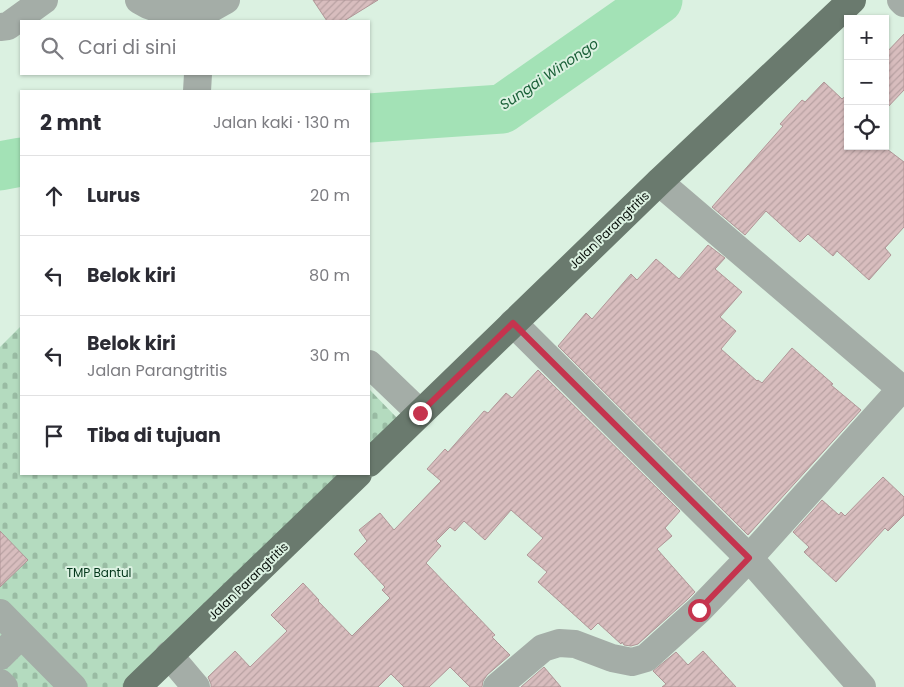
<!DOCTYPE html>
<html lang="id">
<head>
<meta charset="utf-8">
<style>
	:root { --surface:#fff; --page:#f7f7f7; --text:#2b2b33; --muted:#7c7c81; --line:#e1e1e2 }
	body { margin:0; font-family:Poppins,sans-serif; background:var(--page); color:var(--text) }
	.controls { position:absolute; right:15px; top:15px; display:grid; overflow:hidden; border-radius:0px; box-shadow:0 1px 4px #0004 }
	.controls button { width:45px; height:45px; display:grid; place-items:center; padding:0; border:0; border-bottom:1px solid var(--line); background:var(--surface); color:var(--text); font:25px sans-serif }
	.stop { position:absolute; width:15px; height:15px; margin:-11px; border:4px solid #c5344e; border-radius:50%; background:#fff }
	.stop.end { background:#c5344e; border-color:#fff; box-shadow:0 1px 5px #0008 }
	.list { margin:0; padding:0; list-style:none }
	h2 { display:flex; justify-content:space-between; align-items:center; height:65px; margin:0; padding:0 20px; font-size:21px }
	h2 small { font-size:16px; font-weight:400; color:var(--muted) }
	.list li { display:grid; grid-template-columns:32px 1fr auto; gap:15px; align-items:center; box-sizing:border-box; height:80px; padding:0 20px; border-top:1px solid var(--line) }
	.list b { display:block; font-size:19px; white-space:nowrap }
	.list p { margin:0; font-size:16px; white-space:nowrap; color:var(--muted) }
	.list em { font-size:16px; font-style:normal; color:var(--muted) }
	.icon { flex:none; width:28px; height:28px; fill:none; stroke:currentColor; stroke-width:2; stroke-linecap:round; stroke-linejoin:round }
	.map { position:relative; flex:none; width:904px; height:687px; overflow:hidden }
	.search { position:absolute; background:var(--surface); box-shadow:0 1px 4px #0004; left:20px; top:20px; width:350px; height:55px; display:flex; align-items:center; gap:12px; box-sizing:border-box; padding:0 18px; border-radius:0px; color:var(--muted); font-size:19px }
	.panel { position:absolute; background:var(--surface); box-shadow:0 1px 4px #0004; left:20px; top:90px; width:350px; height:385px; border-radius:0px }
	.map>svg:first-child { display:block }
	.cemetery { fill:url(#cemetery-stones) }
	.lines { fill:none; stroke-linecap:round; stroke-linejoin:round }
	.river { stroke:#a3e2b6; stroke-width:49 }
	.building { fill:url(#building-hatch); stroke:#b09697 }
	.minor { stroke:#a4ada7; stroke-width:28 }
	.major { stroke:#6a7a6e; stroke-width:28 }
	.route { stroke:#c5344e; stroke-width:6 }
	.labels { text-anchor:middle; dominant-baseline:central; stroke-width:4; stroke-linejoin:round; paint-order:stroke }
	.street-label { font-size:12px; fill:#09100b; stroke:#dbf1e1 }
	.park-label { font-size:12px; fill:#03361a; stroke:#dbf1e1 }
	.water-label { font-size:14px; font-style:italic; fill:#195f37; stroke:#dbf1e1 }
</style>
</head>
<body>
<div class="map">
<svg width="904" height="687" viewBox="0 0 904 687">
	<defs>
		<pattern id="cemetery-stones" width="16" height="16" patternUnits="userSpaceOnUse" patternTransform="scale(1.25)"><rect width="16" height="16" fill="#b4dbbf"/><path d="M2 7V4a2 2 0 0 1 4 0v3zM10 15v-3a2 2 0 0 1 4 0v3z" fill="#99bba3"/></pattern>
		<pattern id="building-hatch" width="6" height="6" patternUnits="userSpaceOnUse" patternTransform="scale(1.25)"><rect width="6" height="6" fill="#d8bdbe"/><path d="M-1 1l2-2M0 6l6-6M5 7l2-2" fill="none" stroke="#b8a1a2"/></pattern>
	</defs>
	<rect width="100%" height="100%" fill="#dbf1e1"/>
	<path class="cemetery" d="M21 326V474H342L123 687H0V347Z
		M369 389 398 419 369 448Z"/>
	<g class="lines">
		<path class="river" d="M369 118 502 109 658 0
			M0 166 21 162"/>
	</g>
	<path class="building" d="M313 0H378L344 21H327Z
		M904 34V90L885 110V54Z
		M824 82 842 99 848 94V146H883L904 162V227L885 248 891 255 869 280 837 251 833 256 808 234 800 242 766 211 745 235 712 207 783 126 780 124 802 100 805 102Z
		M708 245 725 258 715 269 742 292 720 317 736 331 721 349 757 381 758 380 762 383 792 348 833 384 831 385 861 410 748 535 558 346 586 313 592 319 631 274 637 280 656 259 679 279Z
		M538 370 680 511 665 528 672 536 657 549 695 592 688 599 638 644 631 646 624 645 622 642 621 644 598 623 591 630 538 582 547 572 527 555 543 538 511 510 485 540 464 521 455 531 450 527 436 541 441 546 426 563 495 635 492 637 510 655 487 675 483 681 482 687H470L450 667 429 687H404L391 674 378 687H211V684L208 677 235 651 250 667 287 631 271 615 303 583 319 600 318 601 352 636 390 598 382 590 385 587 354 554 367 541 359 530 380 513 394 530 441 481 427 469 445 449 448 452 484 411 488 413 506 393 512 398Z
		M883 477 904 497V515L888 531 885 528 836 582 804 552 809 547 793 532 822 500 839 515 841 512 845 516Z
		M0 531 28 560 0 587Z
		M703 651 736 687H662L666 684 653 671 676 652 688 665Z
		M544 667 561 687H521Z"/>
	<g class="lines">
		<path class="minor" d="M139 0 148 5 174 14H201L226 0
			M901 0 904 3
			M0 27 8 26 44 0
			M197 91 198 74
			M659 182 904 391
			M513 323 749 558 862 687
			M369 364 420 413
			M0 613 73 687
			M169 655 196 687
			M0 656 21 635
			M0 683 4 687
			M497 687 543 648 559 643 575 644 612 658 632 662 646 658 699 610 749 558 901 389"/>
		<path class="major" d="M369 463 659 182 852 0
			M137 687 358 474"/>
	</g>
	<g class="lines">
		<path class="route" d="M420 413 513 323 749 558 699 610"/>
	</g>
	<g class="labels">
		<g class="street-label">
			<text transform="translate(609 230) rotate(-44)">Jalan Parangtritis</text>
			<text transform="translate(248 581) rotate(-44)">Jalan Parangtritis</text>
		</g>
		<g class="park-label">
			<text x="99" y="572">TMP Bantul</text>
		</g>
		<g class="water-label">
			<text transform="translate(549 74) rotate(-34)">Sungai Winongo</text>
		</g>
	</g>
</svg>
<div class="controls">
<button>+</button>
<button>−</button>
<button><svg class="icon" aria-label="locate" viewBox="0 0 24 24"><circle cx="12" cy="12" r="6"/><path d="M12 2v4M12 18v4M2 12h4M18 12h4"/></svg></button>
</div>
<div class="stop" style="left:699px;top:610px"></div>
<div class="stop end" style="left:420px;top:413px"></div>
<div class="search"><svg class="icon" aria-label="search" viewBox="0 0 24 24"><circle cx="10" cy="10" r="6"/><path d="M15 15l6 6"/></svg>Cari di sini</div>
<section class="panel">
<h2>2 mnt<small>Jalan kaki · 130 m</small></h2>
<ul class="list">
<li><svg class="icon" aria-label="ahead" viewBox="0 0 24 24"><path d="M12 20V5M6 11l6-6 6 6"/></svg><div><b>Lurus</b></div><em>20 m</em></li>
<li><svg class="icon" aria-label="left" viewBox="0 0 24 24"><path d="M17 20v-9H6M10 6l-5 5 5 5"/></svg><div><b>Belok kiri</b></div><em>80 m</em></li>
<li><svg class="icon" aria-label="left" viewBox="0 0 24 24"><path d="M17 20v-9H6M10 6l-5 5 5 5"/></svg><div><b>Belok kiri</b><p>Jalan Parangtritis</p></div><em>30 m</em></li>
<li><svg class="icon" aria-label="arrive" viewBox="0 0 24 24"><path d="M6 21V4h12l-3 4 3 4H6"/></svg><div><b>Tiba di tujuan</b></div></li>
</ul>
</section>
</div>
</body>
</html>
